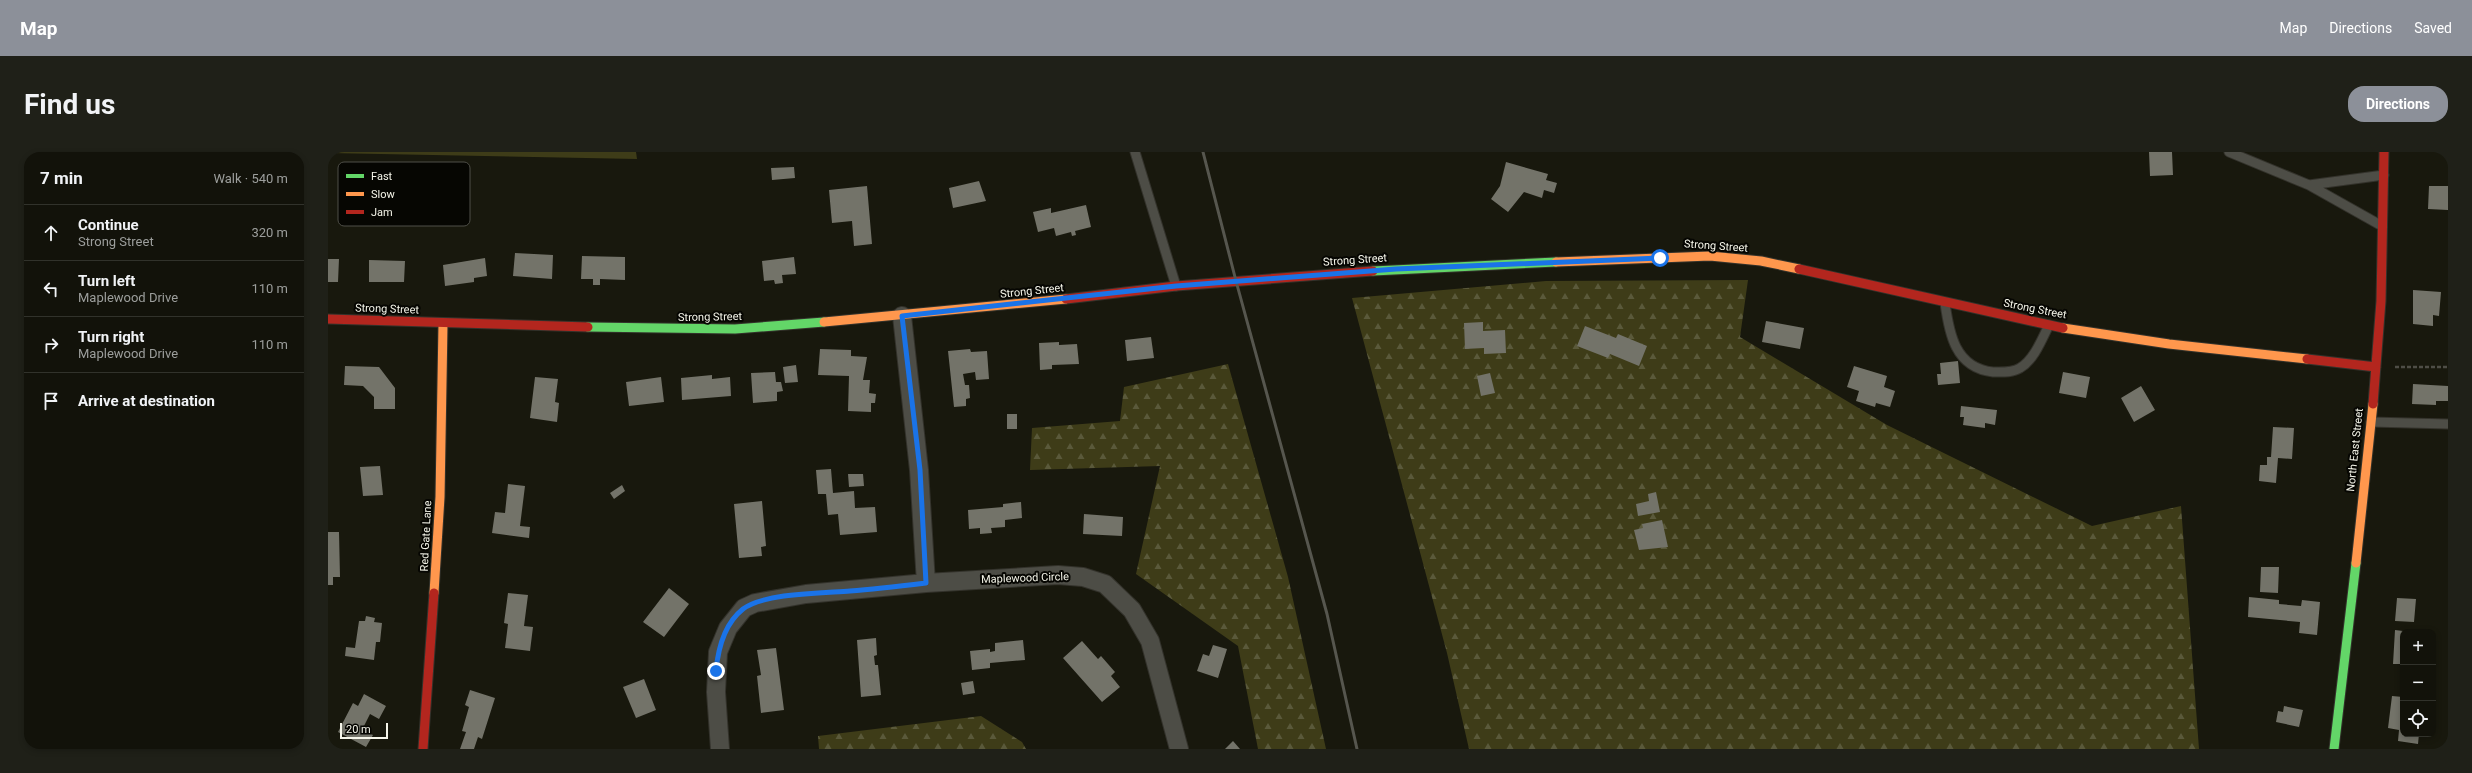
<!DOCTYPE html>
<html lang="en">
<head>
<meta charset="utf-8">
<style>
	:root { --surface:#12120a; --page:#1f2018; --text:#f1f3f6; --muted:#9c9e9c; --line:#31322b; --accent:#8c9099 }
	body { margin:0; font-family:Roboto,sans-serif; background:var(--page); color:var(--text) }
	.controls { position:absolute; right:12px; bottom:12px; display:grid; overflow:hidden; border-radius:8px; box-shadow:0 2px 6px #0003 }
	.controls button { width:36px; height:36px; display:grid; place-items:center; padding:0; border:0; border-bottom:1px solid var(--line); background:var(--surface); color:var(--text); font:20px sans-serif }
	.scale { position:absolute; left:12px; bottom:10px; width:48px; box-sizing:border-box; padding-left:4px; border:2px solid #f6f6ea; border-top:0; font-size:11px; line-height:14px; white-space:nowrap; color:#f6f6ea; -webkit-text-stroke:3px #060602; paint-order:stroke }
	.stop { position:absolute; width:12px; height:12px; margin:-9px; border:3px solid #1a73e8; border-radius:50%; background:#fff }
	.stop.end { background:#1a73e8; border-color:#fff; box-shadow:0 1px 4px #0008 }
	.list { margin:0; padding:0; list-style:none }
	h2 { display:flex; justify-content:space-between; align-items:center; height:52px; margin:0; padding:0 16px; font-size:17px }
	h2 small { font-size:13px; font-weight:400; color:var(--muted) }
	.list li { display:grid; grid-template-columns:26px 1fr auto; gap:12px; align-items:center; box-sizing:border-box; height:56px; padding:0 16px; border-top:1px solid var(--line) }
	.list b { display:block; font-size:15px; white-space:nowrap }
	.list p { margin:0; font-size:13px; white-space:nowrap; color:var(--muted) }
	.list em { font-size:13px; font-style:normal; color:var(--muted) }
	.icon { flex:none; width:22px; height:22px; fill:none; stroke:currentColor; stroke-width:2; stroke-linecap:round; stroke-linejoin:round }
	.map { position:relative; flex:none; width:2120px; height:597px; overflow:hidden; border-radius:16px }
	header { display:flex; align-items:center; gap:24px; box-sizing:border-box; height:56px; padding:0 20px; background:var(--accent); color:#fff }
	header strong { font-size:19px }
	nav { display:flex; gap:22px; margin-inline-start:auto; font-size:14px }
	.intro { display:flex; align-items:center; justify-content:space-between; box-sizing:border-box; height:96px; padding:0 24px }
	h1 { margin:0; font-size:28px }
	.button { padding:10px 18px; border-radius:16px; background:var(--accent); color:#fff; font-size:14px; font-weight:700 }
	main { display:flex; gap:24px; padding:0 24px }
	aside { flex:1; background:var(--surface); border-radius:16px; box-shadow:0 2px 6px #0003 }
	.map>svg:first-child { display:block }
	.green { fill:#3e3c18 }
	.forest { fill:url(#forest-firs) }
	.building { fill:#737369 }
	.lines { fill:none; stroke-linecap:round; stroke-linejoin:round }
	.lane-casing { stroke:#33322b; stroke-width:11 }
	.street-casing { stroke:#33322b; stroke-width:20 }
	.fast-casing { stroke:#33322b; stroke-width:11 }
	.slow-casing { stroke:#33322b; stroke-width:11 }
	.jam-casing { stroke:#33322b; stroke-width:11 }
	.path { stroke:#4e4d46; stroke-width:2.5; stroke-dasharray:4 2; stroke-linecap:butt }
	.lane { stroke:#4d4d46; stroke-width:9 }
	.street { stroke:#4d4d46; stroke-width:18 }
	.fast { stroke:#63d668; stroke-width:9 }
	.slow { stroke:#ff974d; stroke-width:9 }
	.jam { stroke:#b3261e; stroke-width:9 }
	.rail { stroke:#56564e; stroke-width:3 }
	.route { stroke:#1a73e8; stroke-width:5 }
	.labels { text-anchor:middle; dominant-baseline:central; stroke-width:4; stroke-linejoin:round; paint-order:stroke }
	.street-label { font-size:11px; fill:#f6f6ea; stroke:#060602 }
	.key { fill:#060602; stroke:#4e4e48; stroke-width:1 }
	.key-label { font-size:11px; fill:#f6f6ea }
</style>
</head>
<body>
<header>
<strong>Map</strong>
<nav><a>Map</a><a>Directions</a><a>Saved</a></nav>
</header>
<div class="intro"><h1>Find us</h1><a class="button">Directions</a></div>
<main>
<aside>
<h2>7 min<small>Walk · 540 m</small></h2>
<ul class="list">
<li><svg class="icon" aria-label="ahead" viewBox="0 0 24 24"><path d="M12 20V5M6 11l6-6 6 6"/></svg><div><b>Continue</b><p>Strong Street</p></div><em>320 m</em></li>
<li><svg class="icon" aria-label="left" viewBox="0 0 24 24"><path d="M17 20v-9H6M10 6l-5 5 5 5"/></svg><div><b>Turn left</b><p>Maplewood Drive</p></div><em>110 m</em></li>
<li><svg class="icon" aria-label="right" viewBox="0 0 24 24"><path d="M7 20v-9h11M14 6l5 5-5 5"/></svg><div><b>Turn right</b><p>Maplewood Drive</p></div><em>110 m</em></li>
<li><svg class="icon" aria-label="arrive" viewBox="0 0 24 24"><path d="M6 21V4h12l-3 4 3 4H6"/></svg><div><b>Arrive at destination</b></div></li>
</ul>
</aside>
<div class="map">
<svg width="2120" height="597" viewBox="0 0 2120 597">
	<defs>
		<pattern id="forest-firs" width="22" height="20" patternUnits="userSpaceOnUse"><rect width="22" height="20" fill="#3e3c18"/><path d="M5 1l3.5 6h-7zM16 11l3.5 6h-7z" fill="#5a593a"/></pattern>
	</defs>
	<rect width="100%" height="100%" fill="#18180d"/>
	<path class="green" d="M0 0H308L309 7 0 1Z"/>
	<path class="forest" d="M1420 128 1412 185 1559 273 1764 374 1853 354 1871 597H1141L1119 501 1024 146 1218 129Z
		M900 212 960 425 998 597H930L910 494 808 422 832 314 702 318 704 276 792 269 796 235Z
		M653 564 694 590 698 597H491L490 584Z"/>
	<path class="building" d="M1821 0H1844L1845 23 1822 24Z
		M1178 10 1220 22 1218 28 1229 31 1226 41 1216 38 1214 46 1196 40 1180 60 1163 47 1172 34Z
		M466 15 467 26 444 28 443 16Z
		M651 29 658 49 625 56 621 36Z
		M539 34 544 92 526 94 524 69 504 71 501 38Z
		M2101 34H2120V58L2100 57Z
		M758 53 763 75 747 79 748 83 744 84 743 80 728 84 726 76 710 80 705 60 723 56V61Z
		M187 101 225 103 224 127 185 124Z
		M254 104 297 105V128L272 127V133H265V127H253Z
		M466 105 468 122 454 123 455 131 447 132 446 128 436 129 434 109Z
		M157 106 159 124 146 126V130L117 134 115 113Z
		M0 107H11L10 130H0Z
		M41 108 77 109 76 130H41Z
		M2085 138 2113 140 2111 164 2105 163V174L2085 172Z
		M1438 169 1476 176 1472 197 1434 190Z
		M1155 170V179L1177 178 1178 201 1156 202V196L1137 197 1136 171Z
		M1257 174 1288 186 1290 182 1319 194 1311 214 1282 202 1280 206 1249 194Z
		M823 185 826 206 799 209 797 188Z
		M731 190V193L749 192 751 212 724 213V217L712 218 711 191Z
		M492 197 523 198V204L539 205 535 228H542L541 241 548 242 547 251H543V260L520 259 521 224 490 223Z
		M642 197 643 200 659 199 661 227 648 228 647 220 635 222 637 233H641L642 246 638 247V254L626 255 620 199Z
		M1630 209 1632 231 1610 233 1609 222H1613L1612 211Z
		M468 213 470 230 457 231 455 215Z
		M17 214 51 215 67 236V257H46V245L35 234 16 233Z
		M1526 214 1559 224 1556 235 1567 239 1562 255 1548 251 1547 255 1528 249 1531 239 1519 235Z
		M447 220 448 230H453L455 239 449 240V249L425 251 423 221Z
		M1735 220 1762 225 1758 246 1731 241Z
		M1162 221 1167 241 1153 244 1149 224Z
		M384 223V227L402 225 403 244 354 248 353 226Z
		M207 225 230 227 227 250 231 251 229 270 202 266Z
		M333 225 336 250 301 254 298 230Z
		M2085 232 2120 234V249H2108V253L2084 252Z
		M1813 234 1827 258 1806 270 1793 246Z
		M1633 254 1669 258 1667 273 1657 271V276L1635 273 1636 265H1632Z
		M679 262H689V277H679Z
		M1945 275 1966 276 1964 307 1950 306 1948 331 1931 329 1932 313H1939V305H1943Z
		M52 314 55 343 35 344 32 315Z
		M503 317 505 341 526 339 527 356 547 355 549 380 512 383 510 362 500 363 498 342H490L488 318Z
		M520 322H535L536 334 521 335Z
		M180 332 197 334 192 374 202 375 201 386 164 381 167 360 177 361Z
		M294 333 297 339 286 347 282 341Z
		M1328 340 1332 360 1310 364 1308 352 1321 349 1320 342Z
		M434 349 438 394 433 395 434 404 411 406 406 352Z
		M693 350 694 366 677 368V375L663 376 664 381 652 382V376L641 377 640 358 675 355V352Z
		M756 362 795 365 794 384 755 382Z
		M1334 368 1340 395 1311 398 1306 378 1315 376 1314 372Z
		M0 380H11L12 425H5V433H0Z
		M1933 415H1951L1950 441 1932 440Z
		M341 436 361 452 336 485 315 470Z
		M180 441 200 443 196 474 205 475 202 499 177 496 180 472 176 471Z
		M1921 445 1951 448V452L1973 454 1974 448 1992 450 1989 483 1971 481 1972 470 1920 465Z
		M2069 446 2088 447 2086 470 2067 469Z
		M38 464 47 466 46 470 54 471 52 490H48L46 508 17 504 18 495 27 496 31 469H37Z
		M2067 478 2075 479V512H2065Z
		M548 486 549 503 546 504 547 513H550L553 543 533 545 529 488Z
		M695 488 697 508 662 511V516L644 518 642 499 662 497V500L667 499V491Z
		M754 489 770 507 773 504 787 520 783 524 792 535 774 550 735 506Z
		M885 493 899 497 890 526 869 519 875 502 881 504Z
		M448 496 456 558 433 561 429 524 433 523 429 498Z
		M316 527 328 558 308 566 295 535Z
		M645 529 647 541 635 543 633 531Z
		M142 538 167 546 154 587 150 585 146 597H132L138 580 134 579 141 555 137 553Z
		M36 542 58 554 51 567 42 562 34 578 45 583 38 595 10 580 25 551 30 554Z
		M2064 544 2075 545V582H2091L2090 592 2070 589 2071 578 2060 576Z
		M1956 554 1975 558 1971 575 1948 570 1950 559 1955 560Z
		M905 589 912 597H897Z"/>
	<g class="lines">
		<g class="lane-casing">
			<path id="lane" d="M807 0 848 134
				M1901 0 1981 33 2054 74
				M1981 33 2056 23
				M1617 151C1621 181 1627 216 1665 220 1673 220 1684 221 1692 216 1706 208 1714 187 1721 173
				M2043 270 2120 272"/>
		</g>
		<g class="street-casing">
			<path id="street" d="M598 431 730 423 755 425 777 432 804 458 822 489 851 597
				M392 597 388 540 390 500 400 476 416 456 427 451 478 442 598 431 591 318 574 164"/>
		</g>
		<g class="fast-casing">
			<path id="fast" d="M1045 119 1228 110
				M260 175 407 177 496 170
				M2006 597 2028 411"/>
		</g>
		<g class="slow-casing">
			<path id="slow" d="M1228 110 1382 104 1433 109 1471 117
				M496 170 738 147
				M1735 176 1841 192 1979 207
				M2028 411 2045 252
				M106 441 112 345 115 172"/>
		</g>
		<g class="jam-casing">
			<path id="jam" d="M1471 117 1735 176
				M738 147 848 134 1045 119
				M0 167 260 175
				M1979 207 2048 215
				M2045 252 2053 149 2056 0
				M95 597 106 441"/>
		</g>
		<path class="path" d="M2067 215H2120"/>
		<use href="#lane" class="lane"/>
		<use href="#street" class="street"/>
		<use href="#fast" class="fast"/>
		<use href="#slow" class="slow"/>
		<use href="#jam" class="jam"/>
		<path class="rail" d="M875 0 908 129 999 462 1029 597"/>
	</g>
	<g class="lines">
		<path class="route" d="M388 519C390 497 396 472 415 457 436 441 496 441 522 439 548 437 573 434 598 431L592 318 574 164 848 134 1068 117 1332 106"/>
	</g>
	<g class="labels">
		<g class="street-label">
			<text transform="translate(1388 94) rotate(4)">Strong Street</text>
			<text transform="translate(1027 108) rotate(-4)">Strong Street</text>
			<text transform="translate(704 139) rotate(-6)">Strong Street</text>
			<text transform="translate(59 157) rotate(2)">Strong Street</text>
			<text transform="translate(1707 157) rotate(11)">Strong Street</text>
			<text transform="translate(382 165) rotate(-1)">Strong Street</text>
			<text transform="translate(2027 298) rotate(-84)">North East Street</text>
			<text transform="translate(98 384) rotate(-87)">Red Gate Lane</text>
			<text transform="translate(697 426) rotate(-2)">Maplewood Circle</text>
		</g>
	</g>
	<rect x="10" y="10" width="132" height="64" rx="6" class="key"/>
	<rect x="18" y="22" width="18" height="4" fill="#63d668"/>
	<rect x="18" y="40" width="18" height="4" fill="#ff974d"/>
	<rect x="18" y="58" width="18" height="4" fill="#b3261e"/>
	<g class="key-label">
		<text x="43" y="28">Fast</text>
		<text x="43" y="46">Slow</text>
		<text x="43" y="64">Jam</text>
	</g>
</svg>
<div class="controls">
<button>+</button>
<button>−</button>
<button><svg class="icon" aria-label="locate" viewBox="0 0 24 24"><circle cx="12" cy="12" r="6"/><path d="M12 2v4M12 18v4M2 12h4M18 12h4"/></svg></button>
</div>
<div class="scale">20 m</div>
<div class="stop" style="left:1332px;top:106px"></div>
<div class="stop end" style="left:388px;top:519px"></div>
</div>
</main>
</body>
</html>
